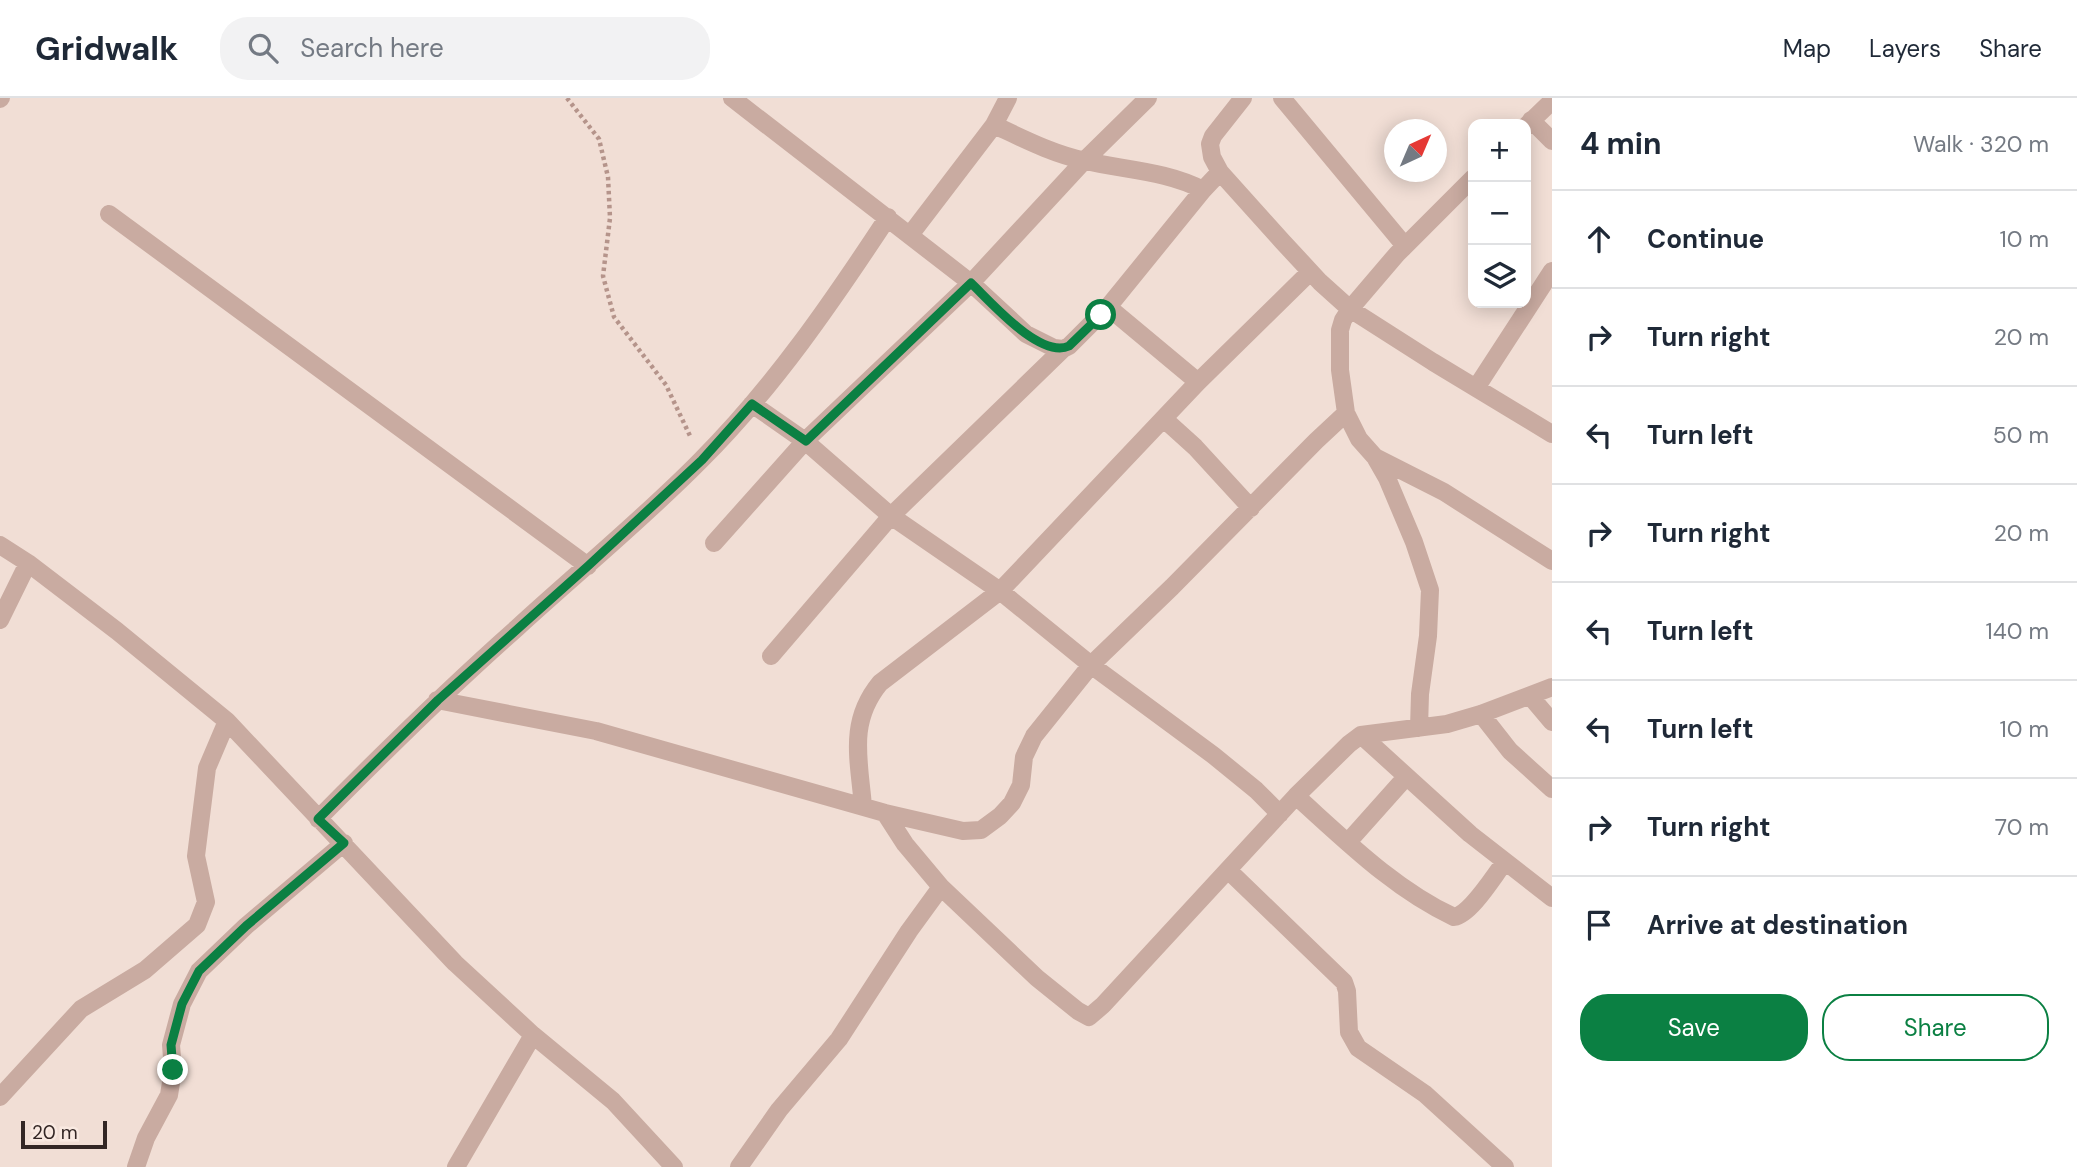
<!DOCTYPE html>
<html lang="en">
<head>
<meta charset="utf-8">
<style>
	:root { --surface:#fff; --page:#f2f2f3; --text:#1f2937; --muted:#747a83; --line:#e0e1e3; --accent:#0b8043 }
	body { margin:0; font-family:"DM Sans",sans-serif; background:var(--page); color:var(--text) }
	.controls { position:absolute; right:21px; top:21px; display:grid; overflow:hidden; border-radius:14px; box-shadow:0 4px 18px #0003 }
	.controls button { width:63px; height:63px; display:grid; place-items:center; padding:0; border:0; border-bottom:2px solid var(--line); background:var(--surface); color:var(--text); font:35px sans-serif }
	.compass { position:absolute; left:1384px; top:21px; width:63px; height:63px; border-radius:50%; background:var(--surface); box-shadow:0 4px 18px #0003; rotate:44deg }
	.scale { position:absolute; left:21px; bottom:18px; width:86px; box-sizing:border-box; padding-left:7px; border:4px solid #332624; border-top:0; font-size:19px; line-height:24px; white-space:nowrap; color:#332624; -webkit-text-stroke:5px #f9e9e1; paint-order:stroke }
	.stop { position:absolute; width:21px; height:21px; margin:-16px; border:5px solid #0b8043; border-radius:50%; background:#fff }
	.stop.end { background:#0b8043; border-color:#fff; box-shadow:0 2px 7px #0008 }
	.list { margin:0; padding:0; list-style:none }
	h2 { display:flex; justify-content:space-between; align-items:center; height:91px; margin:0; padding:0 28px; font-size:30px }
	h2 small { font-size:23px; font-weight:400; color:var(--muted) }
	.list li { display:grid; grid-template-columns:46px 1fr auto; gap:21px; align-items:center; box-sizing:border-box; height:98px; padding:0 28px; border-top:2px solid var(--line) }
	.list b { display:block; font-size:26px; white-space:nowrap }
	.list em { font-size:23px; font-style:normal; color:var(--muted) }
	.actions { display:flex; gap:14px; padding:21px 28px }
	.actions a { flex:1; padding:16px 0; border:2px solid var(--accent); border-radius:28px; text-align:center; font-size:24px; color:var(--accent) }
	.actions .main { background:var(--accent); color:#fff }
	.icon { flex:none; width:38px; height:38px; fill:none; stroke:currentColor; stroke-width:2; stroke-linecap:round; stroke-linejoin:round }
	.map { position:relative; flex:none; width:1552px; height:1069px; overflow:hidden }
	header { display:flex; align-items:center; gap:42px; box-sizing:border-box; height:98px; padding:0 35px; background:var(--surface); border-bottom:2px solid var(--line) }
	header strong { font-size:33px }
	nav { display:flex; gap:38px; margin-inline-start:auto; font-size:24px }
	.search { width:490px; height:63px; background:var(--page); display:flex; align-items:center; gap:18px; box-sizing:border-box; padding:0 24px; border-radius:28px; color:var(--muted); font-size:26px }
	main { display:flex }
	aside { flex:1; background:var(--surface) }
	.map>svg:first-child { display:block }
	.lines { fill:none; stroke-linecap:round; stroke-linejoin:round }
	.path { stroke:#b5948b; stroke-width:4.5; stroke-dasharray:3.5 3.5; stroke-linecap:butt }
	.minor { stroke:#c9aba1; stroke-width:18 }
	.route { stroke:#0b8043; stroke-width:9 }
</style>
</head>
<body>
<header>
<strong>Gridwalk</strong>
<div class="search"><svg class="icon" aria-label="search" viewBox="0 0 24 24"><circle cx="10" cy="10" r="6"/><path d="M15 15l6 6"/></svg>Search here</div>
<nav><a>Map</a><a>Layers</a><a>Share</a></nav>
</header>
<main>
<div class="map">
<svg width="1552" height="1069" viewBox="0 0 1552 1069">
	<rect width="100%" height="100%" fill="#f1ded5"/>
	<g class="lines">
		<path class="path" d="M567 0 599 41 608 79 610 120 603 178 614 219 666 287 691 340"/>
		<path class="minor" d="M732 0 971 185 1026 236 1054 250 1063 251 1069 248 1108 209 1203 92 1220 74
			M1243 0 1213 38 1210 46 1212 59 1220 74 1282 143 1320 184 1350 211 1433 264 1552 336
			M1282 0 1405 148
			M0 1 1 0
			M1531 22 1552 43
			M994 27C1024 41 1053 56 1086 63 1125 72 1167 73 1203 92
			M1526 28 1552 3
			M109 116 588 468
			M910 137 994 27 1008 0
			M1108 209 1198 284
			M1476 290 1552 173
			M752 306 805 343 891 418 1000 493 1091 567 1213 657 1256 692 1280 716
			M1164 321 1195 349 1251 410
			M1375 359 1444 394 1552 463
			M714 445 805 343 971 185 1084 63 1148 0
			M0 447 28 465 117 533 227 623 455 865 533 937 613 1003 674 1069
			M0 522 28 465
			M771 558 891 418 1063 251
			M1530 598 1552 624
			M437 602 596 633 885 715 963 733 981 732 1000 718 1012 705 1021 687 1024 659 1034 638 1091 567 1172 489 1316 343 1346 315
			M1481 616 1510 653 1552 691
			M1419 630 1420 596 1428 538 1430 492 1414 444 1387 380 1375 359 1359 341 1346 315 1340 272V232L1343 222 1350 211 1397 156 1473 80
			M1361 637 1470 736 1552 800
			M1296 698C1345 742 1394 791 1454 819 1471 816 1493 779 1504 765
			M863 708C859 661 848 624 880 585L1000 493 1198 284 1310 174
			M318 721C383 655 448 591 517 530 578 474 643 421 701 362 774 289 832 204 888 119
			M1348 744 1406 679
			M1229 773 1344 884 1347 893 1349 934 1358 950 1425 996 1505 1069
			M941 789 1037 880 1078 913 1089 919 1103 907 1296 698 1349 646 1361 637 1447 626 1481 616 1552 589
			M0 999 81 911 145 872 197 827 206 804 196 758 207 670 227 623
			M136 1069 146 1040 169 997 173 972 171 947 182 906 199 873 246 828 344 745
			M456 1069 533 937
			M739 1069 779 1012 839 941 909 833 941 789 905 746 885 715"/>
	</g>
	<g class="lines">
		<path class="route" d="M173 972 171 947 182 906 199 873 246 828 344 745 318 721 438 602 588 468 702 362 752 306 806 343 971 185C991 204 1040 261 1069 248L1101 217"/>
	</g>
</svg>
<div class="controls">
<button>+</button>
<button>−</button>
<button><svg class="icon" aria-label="layers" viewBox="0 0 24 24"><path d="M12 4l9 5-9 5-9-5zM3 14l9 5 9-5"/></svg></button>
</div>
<svg class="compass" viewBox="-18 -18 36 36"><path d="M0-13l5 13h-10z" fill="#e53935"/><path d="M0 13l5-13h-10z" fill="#747a83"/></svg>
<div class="scale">20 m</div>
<div class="stop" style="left:1101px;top:217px"></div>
<div class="stop end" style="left:173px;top:972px"></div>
</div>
<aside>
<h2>4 min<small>Walk · 320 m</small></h2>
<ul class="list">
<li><svg class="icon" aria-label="ahead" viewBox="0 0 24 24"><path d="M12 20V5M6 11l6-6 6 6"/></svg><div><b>Continue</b></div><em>10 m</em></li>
<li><svg class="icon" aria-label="right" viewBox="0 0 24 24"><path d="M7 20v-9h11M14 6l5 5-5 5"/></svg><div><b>Turn right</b></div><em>20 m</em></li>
<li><svg class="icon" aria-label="left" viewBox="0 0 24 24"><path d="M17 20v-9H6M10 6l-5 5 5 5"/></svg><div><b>Turn left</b></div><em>50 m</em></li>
<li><svg class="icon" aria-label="right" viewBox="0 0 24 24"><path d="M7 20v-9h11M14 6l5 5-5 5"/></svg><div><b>Turn right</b></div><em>20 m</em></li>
<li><svg class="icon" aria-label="left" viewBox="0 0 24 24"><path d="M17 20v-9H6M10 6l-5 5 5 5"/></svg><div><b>Turn left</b></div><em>140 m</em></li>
<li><svg class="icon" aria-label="left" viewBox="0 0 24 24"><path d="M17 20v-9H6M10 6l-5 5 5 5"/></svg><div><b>Turn left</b></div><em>10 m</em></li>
<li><svg class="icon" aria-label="right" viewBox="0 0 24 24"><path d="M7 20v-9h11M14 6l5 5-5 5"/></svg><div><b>Turn right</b></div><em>70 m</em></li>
<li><svg class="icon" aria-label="arrive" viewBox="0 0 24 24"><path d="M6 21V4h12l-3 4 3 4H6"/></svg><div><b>Arrive at destination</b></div></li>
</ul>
<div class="actions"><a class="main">Save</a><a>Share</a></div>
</aside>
</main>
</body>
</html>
